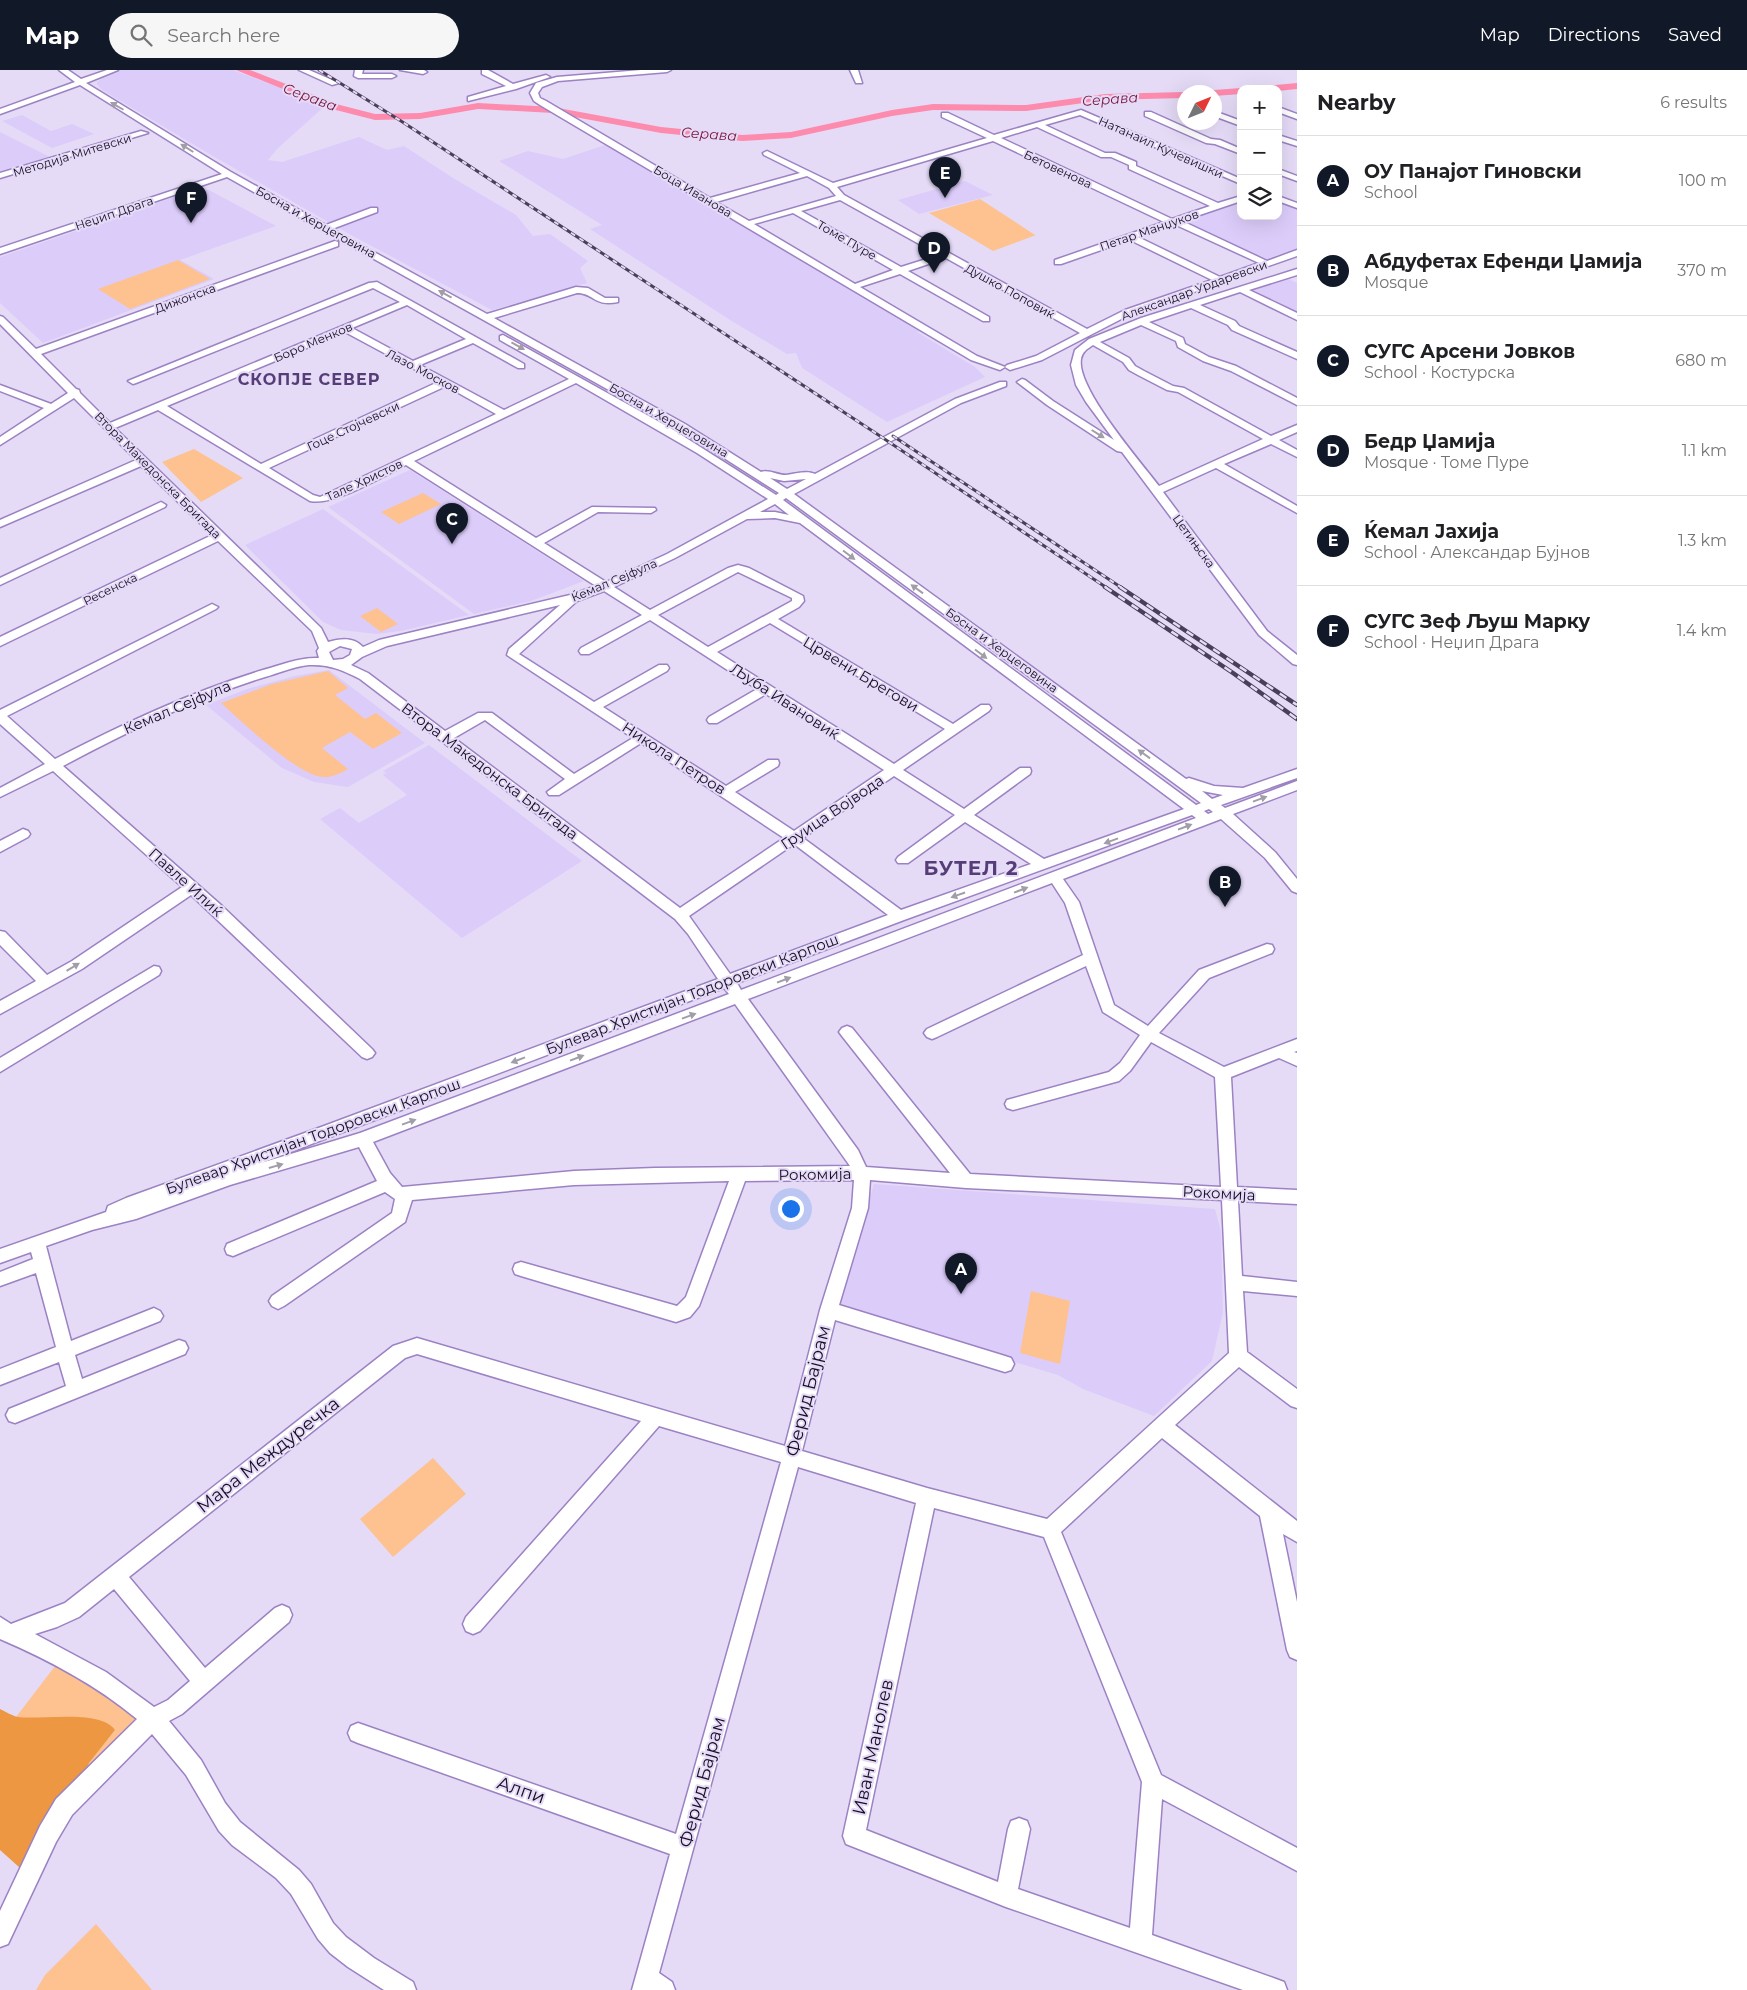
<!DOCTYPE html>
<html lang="en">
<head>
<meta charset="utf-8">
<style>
	:root { --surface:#fff; --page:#f6f6f6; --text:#202124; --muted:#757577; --line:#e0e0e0; --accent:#111827 }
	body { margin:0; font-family:Montserrat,sans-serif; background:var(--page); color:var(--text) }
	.controls { position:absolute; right:15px; top:15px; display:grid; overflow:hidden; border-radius:10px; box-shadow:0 5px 20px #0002 }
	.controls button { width:45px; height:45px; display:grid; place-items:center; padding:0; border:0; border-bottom:1px solid var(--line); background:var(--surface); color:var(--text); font:25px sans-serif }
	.compass { position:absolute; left:1177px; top:15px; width:45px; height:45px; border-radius:50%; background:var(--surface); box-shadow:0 5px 20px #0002; rotate:47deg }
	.you { position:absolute; left:790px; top:1138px; width:18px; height:18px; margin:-12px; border:4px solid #fff; border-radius:50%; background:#1a73e8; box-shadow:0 0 0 8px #1a73e833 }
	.badge { display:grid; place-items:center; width:32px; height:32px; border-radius:50%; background:var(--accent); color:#fff; font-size:16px; font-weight:700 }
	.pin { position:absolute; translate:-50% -41px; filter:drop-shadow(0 1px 2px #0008) }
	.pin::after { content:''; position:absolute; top:26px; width:18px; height:15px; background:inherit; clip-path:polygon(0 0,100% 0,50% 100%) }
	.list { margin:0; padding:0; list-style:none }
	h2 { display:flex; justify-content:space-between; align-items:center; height:65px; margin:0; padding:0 20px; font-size:21px }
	h2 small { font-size:16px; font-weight:400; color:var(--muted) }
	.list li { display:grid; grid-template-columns:32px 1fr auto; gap:15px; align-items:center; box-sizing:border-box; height:90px; padding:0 20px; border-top:1px solid var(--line) }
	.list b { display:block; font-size:19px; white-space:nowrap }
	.list p { margin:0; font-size:16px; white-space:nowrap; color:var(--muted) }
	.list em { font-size:16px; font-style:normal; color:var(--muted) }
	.icon { flex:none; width:28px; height:28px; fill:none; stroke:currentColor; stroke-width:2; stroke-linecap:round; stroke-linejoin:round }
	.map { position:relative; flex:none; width:1297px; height:1920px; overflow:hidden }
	header { display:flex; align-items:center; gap:30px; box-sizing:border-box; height:70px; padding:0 25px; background:var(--accent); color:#fff }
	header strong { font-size:24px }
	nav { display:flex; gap:28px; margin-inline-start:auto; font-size:18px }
	.search { width:350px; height:45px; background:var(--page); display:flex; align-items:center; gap:12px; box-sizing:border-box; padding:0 18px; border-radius:28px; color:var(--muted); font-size:19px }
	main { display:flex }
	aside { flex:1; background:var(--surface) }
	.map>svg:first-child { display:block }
	.built { fill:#dcccfa }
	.green { fill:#fdc28f }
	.forest { fill:#ed9742 }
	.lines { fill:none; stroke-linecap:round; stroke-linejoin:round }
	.river { fill:#fd8bad; fill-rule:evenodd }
	.minor-casing { stroke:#9c82c3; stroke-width:3 }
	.minor { fill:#fff; fill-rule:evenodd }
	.rail-far1-casing { stroke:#493f58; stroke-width:3 }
	.rail-casing { stroke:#493f58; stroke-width:4.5 }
	.rail-far1 { stroke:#e5dbf7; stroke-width:2; stroke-dasharray:5; stroke-linecap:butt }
	.rail { stroke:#e5dbf7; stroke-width:2.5; stroke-dasharray:8; stroke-linecap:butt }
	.oneway { fill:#a29ea8 }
	.labels { text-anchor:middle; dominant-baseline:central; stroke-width:4; stroke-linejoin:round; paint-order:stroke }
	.far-street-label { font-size:12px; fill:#170d25; stroke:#e5dbf7 }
	.far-water-label { font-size:14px; font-style:italic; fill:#77123c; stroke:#e5dbf7 }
	.street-label { font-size:15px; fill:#170d25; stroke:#e5dbf7 }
	.far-district-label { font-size:16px; font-weight:bold; letter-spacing:1px; fill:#563d78; stroke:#e5dbf7 }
	.near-street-label { font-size:18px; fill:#170d25; stroke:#e5dbf7 }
	.district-label { font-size:20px; font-weight:bold; letter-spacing:1px; fill:#563d78; stroke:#e5dbf7 }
</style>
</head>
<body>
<header>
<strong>Map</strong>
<div class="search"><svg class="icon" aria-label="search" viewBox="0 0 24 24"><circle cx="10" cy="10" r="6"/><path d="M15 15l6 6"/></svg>Search here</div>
<nav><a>Map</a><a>Directions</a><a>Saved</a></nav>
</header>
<main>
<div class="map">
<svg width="1297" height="1920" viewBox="0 0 1297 1920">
	<rect width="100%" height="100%" fill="#e5dbf7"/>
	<path class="built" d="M120 0H233L326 35 277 79 268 90 282 92 359 67 387 80 404 76 453 108 516 145 533 166 550 164 588 191 580 198 587 213 492 240 349 164 206 82 102 20 97 14V12L104 7Z
		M22 45 51 61 72 54 94 64 52 78 2 51Z
		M0 62 52 88 0 104Z
		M608 74 920 261 917 262 975 297 985 307 887 352 802 298 796 283 787 284 730 250 590 159 602 155 499 91 528 81 563 89Z
		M965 111 993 125 919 144 898 130Z
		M195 120H209L276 156 180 190 214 209 43 273 0 233V187Z
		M1241 129V146H1278V130L1297 138V178L1264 190 1179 151Z
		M1289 209 1297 213V245L1248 222Z
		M410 400 584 511 531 531 474 544 328 437Z
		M323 439 469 545 401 561 377 564 341 560 323 552 245 475Z
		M329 600 425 673 348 717 314 712 282 698 206 635 247 619 295 606Z
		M429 675 582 791 462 868 320 749 340 738 359 753 407 725 383 705 386 703 383 701Z
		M874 1114 1215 1139 1221 1162 1223 1242 1212 1291 1154 1346 1083 1319 1058 1305 837 1239Z"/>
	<path class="green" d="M980 129 1035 165H1036L993 181 929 143Z
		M178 190 210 209 130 239 98 219Z
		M194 379 243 408 201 432 162 392Z
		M423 423 441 434 399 454 381 442Z
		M377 538 398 554 381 562 360 546Z
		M328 601 348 618 335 625 365 649 376 643 402 663 373 679 350 662 322 678 348 699C341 703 331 708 323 707 298 706 241 651 221 633L272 614Z
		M1031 1221 1070 1231 1060 1294 1020 1283Z
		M433 1388 466 1424 393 1487 360 1449Z
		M62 1587 151 1650 76 1724 89 1693 115 1660 16 1647Z
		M96 1854 152 1920H36L45 1905Z"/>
	<path class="forest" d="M0 1639C5 1641 12 1646 18 1647 41 1650 101 1639 115 1660L89 1693 76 1724 29 1806 0 1780Z"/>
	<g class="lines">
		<path class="river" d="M236 0H250L340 35 375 44 420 43 478 33 553 37 661 57 742 65 791 62 892 40 933 34 1026 35 1105 24 1184 22H1186L1184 28 1105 30 1026 41 933 40 892 46 791 68 742 71 661 63 553 43 478 39 420 49 375 50 332 39Z
			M1297 13V19L1278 21V19H1260L1265 16Z
			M1241 18 1244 19H1241V24L1214 26V22H1209L1214 20Z"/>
		<g class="minor-casing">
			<path id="minor" d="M59 0H68L81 9 107 0H118L86 13 231 102 326 155 371 138H377V142L332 159 487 244 576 217 588 218 605 228H618V232C594 237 594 223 577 223L494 248 685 354 761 402C769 399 777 405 786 405 795 404 807 400 815 404L955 329 1000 312H1006V316L961 333 794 424 1186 709 1189 708 1214 716 1243 718 1297 699V708L1221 735 1225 738 1297 711V720L1233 744 1275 782 1297 809V823L1292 821 1265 788 1221 749 1063 809 1079 832 1114 935 1148 956 1199 900 1267 874 1272 875 1274 879 1272 883 1209 908 1159 963 1224 997 1297 969V981L1294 982 1297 983V996L1279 988 1231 1007 1237 1117 1297 1120V1134L1238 1131 1242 1206 1297 1212V1226L1243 1221 1247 1282 1297 1319V1338L1291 1336 1239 1297 1175 1355 1297 1451V1472L1283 1464 1297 1532V1590L1290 1587 1287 1580 1260 1446 1162 1368 1061 1462 1161 1705 1297 1778V1801L1162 1729 1152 1865 1276 1909 1284 1912 1287 1920H1243L1006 1837 846 1774 843 1766 916 1433 798 1397 659 1903 672 1912 675 1920H632L670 1784 358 1673 351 1670 348 1663 351 1656 358 1653 676 1764 781 1392 659 1356 480 1561 473 1564 466 1561 463 1554 466 1547 641 1351 417 1284 405 1288 129 1507 205 1598 275 1538 282 1535 289 1538 292 1545 289 1552 182 1644 169 1651 201 1690 225 1733 240 1752 299 1800 311 1814 333 1853 346 1867 374 1888 413 1912 416 1920H384L348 1897 330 1883 318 1869 291 1824 276 1808 232 1775 219 1761 186 1705 152 1664 72 1745 56 1772 8 1874 0 1877V1841L40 1756 56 1729 137 1649C96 1615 49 1590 0 1569V1547L11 1554 65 1533 393 1276 417 1268 785 1376 820 1240 852 1138 854 1110 745 1111 699 1236 690 1247 676 1252 521 1206 515 1204 513 1199 515 1194 521 1192 677 1236 686 1227 729 1111 574 1115 412 1130 405 1152 284 1236 278 1239 272 1236 269 1231 272 1226 392 1143 395 1129 385 1122 233 1186 227 1184 225 1179 227 1174 377 1111 359 1077 230 1115 136 1149 92 1160 46 1176 71 1271 154 1238 160 1241 163 1246 160 1251 75 1285 82 1309 179 1270 185 1272 188 1278 185 1284 15 1353 9 1351 6 1345 9 1339 66 1316 59 1292 0 1315V1299L56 1277 36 1203 0 1216V1202L33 1189 31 1182 0 1193V1179L106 1142 108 1136 126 1128 324 1056 718 909 688 864 675 849 360 609C343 600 329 594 309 595 295 596 279 603 265 607 194 629 129 661 63 696L222 836 372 979 375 983 372 987 367 989 362 987 191 825 82 899 0 944V931L36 911 0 875V861L5 862 47 905 72 891 182 817 53 701 0 727V718L45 694 0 654V640L212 534 218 537 216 539 7 646 55 689C123 654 190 622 263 600 281 595 300 587 319 588L317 581 319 578 312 561 218 471 0 576V567L212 465 141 396 0 457V450L136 390 74 328 0 375V367L44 338 0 321V315L51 334 68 323 0 254V246L3 247 36 279 335 171 338 172V176L41 284 76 319 79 320 80 323 110 353 400 232 373 218 136 313 133 314 128 311 369 213 377 212 524 294V298H518L473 273 420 295 504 340 569 309 500 270V266L503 265 672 359 776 425 779 423 677 358 227 107 0 184V178L222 104 80 15 0 44V39L75 12ZM407 235 466 269 413 291 352 258ZM345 262 438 312 261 394 167 336ZM576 313 697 383 768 429 667 484 606 512 544 473 598 442 651 443 656 440 655 438 592 437 536 468 414 391ZM446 316 496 344 320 427 313 425 269 398ZM158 340 310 431C335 436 383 406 406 395L596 516 570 525 379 570 363 577C354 567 341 568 328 572L321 558 115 358ZM770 408 784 411 806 409 787 419ZM786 428 1163 705 1201 733 1196 735 783 430ZM775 434 789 445 775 442H760ZM775 448 800 453 1184 739 1044 789 974 745 1030 704 1031 701 1030 698H1020L964 739 903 700 989 641 991 638 989 635H981L953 654 778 549 799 537 804 531 803 526 749 498 738 495 728 498 650 540 614 517 675 488 747 449ZM738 502 792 528V531L708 577 658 545ZM604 521 642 545 581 578 579 581 581 584H589L650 550 757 619 709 647 707 650 709 653H717L766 624 884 700 794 761 735 722 778 696 779 693 778 690H768L726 716 603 637 667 601 669 598 667 595H659L594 632 519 584 577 531ZM560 535 509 579 507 585 633 668 574 704 492 643H478L445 661 368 603 351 595 362 587 387 576ZM770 553 945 659 894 694 717 582ZM340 576 352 579 350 585 343 589 333 590 329 582ZM485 650 565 709 547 722 549 725H559L641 673 784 768 680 838 454 668ZM894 706 955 745 898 787 896 790 898 793H908L965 752 1031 794 901 840 803 768ZM1202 721 1223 725 1212 729ZM1209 739 1213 742 1208 744 1204 741ZM1192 745 1196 748 741 920 737 913 904 850ZM794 774 888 845 730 904 689 846ZM1052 813 1065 833 1083 885 927 959 924 963 927 967 932 969 937 967 1086 896 1103 942 1140 965 1120 993 1109 1002 1007 1030 1005 1034 1007 1038 1013 1040 1119 1011 1130 1001 1151 972 1215 1007 1221 1117 970 1104 852 958 847 956 842 958 839 962 842 966 950 1103 866 1097 858 1080 748 929ZM724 918 729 924 360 1063 261 1093ZM735 934 850 1096 655 1098 574 1101 402 1117 390 1103 373 1072ZM870 1110 966 1118 1222 1130 1229 1283 1047 1449 927 1418 802 1381 835 1250 1005 1302 1011 1300 1014 1294 1011 1288 1005 1286 839 1235 868 1138ZM934 1438 1044 1467 1142 1712 1130 1858 1018 1819 1030 1759 1027 1751 1019 1748 1011 1751 1008 1759 998 1812 866 1760ZM114 1519 190 1611 168 1630 154 1637 106 1602 35 1564 57 1557 79 1547Z
				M299 0H309L339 13 332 15Z
				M355 0H363L362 4H392L396 6 392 8H358L354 6Z
				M400 0H424L427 2 423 4Z
				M482 0H488L513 14 546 5 550 7 516 19 468 31V27L506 16 482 4Z
				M641 0H671L667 2 558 11 542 17 538 23 540 28 546 31 710 128 800 103 764 85 763 83 767 81 833 113 987 68 942 47V43H948L994 65 1081 40 1241 109V114L1080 45 1045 55 1105 83H1115L1136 92V96L1218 133 1241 126V131L1182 151 1267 191 1297 180V186L1131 244 1042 290 1010 300 1005 297 1007 295 1036 286 1080 263 946 188 908 201 989 247V251H983L900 204 860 217 977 286 1005 297 1000 300 997 299 971 290 540 35 534 31 530 23 536 13 557 7ZM1037 57 1101 87H1111L1129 95V99L1210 136 1172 149 1001 68ZM993 71 1164 152 1055 190V194H1061L1130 170 1212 210 1125 240 1087 259 844 125 837 117ZM807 106 829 118 836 126 749 151 716 132ZM840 130 939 185 901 197 801 141ZM793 143 893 200 855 214 754 154ZM1174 154 1259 193 1220 207 1138 167Z
				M850 0H858L862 13H856Z
				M1278 37 1297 44V49L1278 42Z
				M1214 41 1241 51V56L1214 46Z
				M1145 42H1151L1211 69 1220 70 1241 79V84L1215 74 1206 73 1145 46Z
				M141 61 148 63 0 108V103Z
				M1278 65 1297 71V76L1278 70Z
				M1278 99 1297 106V111L1278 104Z
				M1278 126 1297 133V138L1278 131Z
				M1297 199V205L1249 220 1297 243V250L1240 222 1200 235 1235 251 1239 256 1297 282V289L1232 260 1228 255 1191 238 1149 252 1183 268 1185 274 1209 287 1236 296 1297 328V335L1231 301 1203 291 1178 277 1176 271 1141 255 1100 272 1129 288 1135 296 1144 301 1173 316 1184 318 1271 366 1297 355V362L1279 370 1297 380V387L1271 374 1224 394 1297 436V443L1216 398 1163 422 1267 561 1297 585V595L1293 594 1259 565 1122 382 1117 381 1047 335 1017 312 1022 309 1025 310 1053 331 1114 370 1086 332 1076 315 1071 295 1075 280 1089 269 1141 248ZM1093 275 1123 292 1129 300 1138 305 1167 320 1178 322 1263 369 1159 416C1140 391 1076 318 1081 289 1082 282 1087 279 1093 275Z
				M161 432 166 435 165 437 0 515V508Z
				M23 759 28 761 30 764 28 767 0 782V771Z
				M154 896 159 897 161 901 159 905 0 1002V988Z"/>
		</g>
		<use href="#minor" class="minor"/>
		<g class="rail-far1-casing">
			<path id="rail-far1" d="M319 0 401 51 874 362 1107 518
				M893 366 1122 518"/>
		</g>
		<g class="rail-casing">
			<path id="rail" d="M1105 517 1233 603 1297 649
				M1120 517 1297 635"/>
		</g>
		<use href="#rail-far1" class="rail-far1"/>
		<use href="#rail" class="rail"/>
	</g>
	<defs><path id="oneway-solid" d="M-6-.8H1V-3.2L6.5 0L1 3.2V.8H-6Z" transform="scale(1.25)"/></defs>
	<g class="oneway">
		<use href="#oneway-solid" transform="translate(117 36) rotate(-150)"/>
		<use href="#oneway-solid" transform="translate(187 78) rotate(-148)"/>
		<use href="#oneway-solid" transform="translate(445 224) rotate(-151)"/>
		<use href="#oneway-solid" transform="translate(518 276) rotate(29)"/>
		<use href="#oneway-solid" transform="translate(1098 364) rotate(32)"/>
		<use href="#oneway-solid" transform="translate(849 485) rotate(37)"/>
		<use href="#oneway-solid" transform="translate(917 519) rotate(-144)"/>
		<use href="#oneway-solid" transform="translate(981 584) rotate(37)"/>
		<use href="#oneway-solid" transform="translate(1144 684) rotate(-144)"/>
		<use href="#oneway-solid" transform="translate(1260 729) rotate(-20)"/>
		<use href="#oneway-solid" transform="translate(1185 757) rotate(-21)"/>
		<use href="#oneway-solid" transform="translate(1111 771) rotate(160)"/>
		<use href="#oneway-solid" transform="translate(1021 820) rotate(-21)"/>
		<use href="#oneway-solid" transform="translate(958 825) rotate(161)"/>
		<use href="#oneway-solid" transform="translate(73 897) rotate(-31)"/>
		<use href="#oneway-solid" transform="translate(784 910) rotate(-21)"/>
		<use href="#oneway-solid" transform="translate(689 946) rotate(-20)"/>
		<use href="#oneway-solid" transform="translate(577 988) rotate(-21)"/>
		<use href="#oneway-solid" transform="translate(518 990) rotate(159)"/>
		<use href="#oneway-solid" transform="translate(409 1052) rotate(-20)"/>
		<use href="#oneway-solid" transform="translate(276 1096) rotate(-16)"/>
	</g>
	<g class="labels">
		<g class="far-street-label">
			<text transform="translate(1161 77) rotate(24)">Натанаил Кучевишки</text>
			<text transform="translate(72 85) rotate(-17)">Методија Митевски</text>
			<text transform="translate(1058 99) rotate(25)">Бетовенова</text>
			<text transform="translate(693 121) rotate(31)">Боца Иванова</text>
			<text transform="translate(114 143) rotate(-19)">Неџип Драга</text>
			<text transform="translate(316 152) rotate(29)">Босна и Херцеговина</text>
			<text transform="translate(1149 160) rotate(-19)">Петар Манџуков</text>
			<text transform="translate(847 170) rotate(30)">Томе Пуре</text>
			<text transform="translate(1194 220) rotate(-20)">Александар Урдаревски</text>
			<text transform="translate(1010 221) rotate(29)">Душко Поповиќ</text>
			<text transform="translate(185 228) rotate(-20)">Дижонска</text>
			<text transform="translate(313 272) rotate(-23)">Боро Менков</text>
			<text transform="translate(423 301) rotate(28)">Лазо Москов</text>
			<text transform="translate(669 350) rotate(30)">Босна и Херцеговина</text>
			<text transform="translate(353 356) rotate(-25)">Гоце Стојчевски</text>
			<text transform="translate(158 405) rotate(45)">Втора Македонска Бригада</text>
			<text transform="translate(364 410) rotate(-25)">Тале Христов</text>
			<text transform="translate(1194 471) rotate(54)">Цетињска</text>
			<text transform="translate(614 510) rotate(-23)">Ќемал Сејфула</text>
			<text transform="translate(110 519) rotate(-26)">Ресенска</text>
			<text transform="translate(1002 580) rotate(36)">Босна и Херцеговина</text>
		</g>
		<g class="far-water-label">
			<text transform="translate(310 27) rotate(20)">Серава</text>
			<text transform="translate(1110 29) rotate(-4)">Серава</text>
			<text transform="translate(709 64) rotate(4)">Серава</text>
		</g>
		<g class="street-label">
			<text transform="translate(861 604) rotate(31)">Црвени Брегови</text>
			<text transform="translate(785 631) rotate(33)">Љуба Ивановиќ</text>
			<text transform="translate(177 637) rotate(-23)">Кемал Сејфула</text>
			<text transform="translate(674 688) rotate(33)">Никола Петров</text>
			<text transform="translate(490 701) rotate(37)">Втора Македонска Бригада</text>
			<text transform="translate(832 742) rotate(-34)">Груица Војвода</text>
			<text transform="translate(186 812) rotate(42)">Павле Илиќ</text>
			<text transform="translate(692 924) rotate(-21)">Булевар Христијан Тодоровски Карпош</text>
			<text transform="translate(313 1066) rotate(-20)">Булевар Христијан Тодоровски Карпош</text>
			<text transform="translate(815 1104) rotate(-1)">Рокомија</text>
			<text transform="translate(1219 1123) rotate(3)">Рокомија</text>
		</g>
		<g class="far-district-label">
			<text x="309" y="309">СКОПЈЕ СЕВЕР</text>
		</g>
		<g class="near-street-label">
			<text transform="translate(808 1321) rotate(-76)">Ферид Бајрам</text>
			<text transform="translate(268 1385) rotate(-38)">Мара Междуречка</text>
			<text transform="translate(873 1677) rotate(-78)">Иван Манолев</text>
			<text transform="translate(702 1712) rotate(-75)">Ферид Бајрам</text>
			<text transform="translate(521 1720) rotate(19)">Алпи</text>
		</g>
		<g class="district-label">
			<text x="971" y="798">БУТЕЛ 2</text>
		</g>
	</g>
</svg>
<div class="controls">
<button>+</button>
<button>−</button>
<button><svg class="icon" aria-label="layers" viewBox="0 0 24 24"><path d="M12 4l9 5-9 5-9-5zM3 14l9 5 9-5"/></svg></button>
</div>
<svg class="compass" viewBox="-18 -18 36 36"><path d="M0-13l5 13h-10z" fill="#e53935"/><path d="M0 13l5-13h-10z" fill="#757577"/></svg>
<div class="you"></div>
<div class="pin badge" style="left:961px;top:1224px">A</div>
<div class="pin badge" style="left:1225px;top:837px">B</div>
<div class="pin badge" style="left:452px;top:474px">C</div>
<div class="pin badge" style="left:934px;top:203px">D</div>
<div class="pin badge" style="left:945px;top:128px">E</div>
<div class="pin badge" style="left:191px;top:153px">F</div>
</div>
<aside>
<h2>Nearby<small>6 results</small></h2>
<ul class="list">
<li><span class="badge">A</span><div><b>ОУ Панајот Гиновски</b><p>School</p></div><em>100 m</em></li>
<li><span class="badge">B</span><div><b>Абдуфетах Ефенди Џамија</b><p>Mosque</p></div><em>370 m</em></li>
<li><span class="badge">C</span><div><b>СУГС Арсени Јовков</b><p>School · Костурска</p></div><em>680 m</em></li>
<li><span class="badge">D</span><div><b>Бедр Џамија</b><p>Mosque · Томе Пуре</p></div><em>1.1 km</em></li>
<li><span class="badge">E</span><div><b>Ќемал Јахија</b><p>School · Александар Бујнов</p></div><em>1.3 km</em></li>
<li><span class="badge">F</span><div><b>СУГС Зеф Љуш Марку</b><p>School · Неџип Драга</p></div><em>1.4 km</em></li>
</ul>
</aside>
</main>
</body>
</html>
